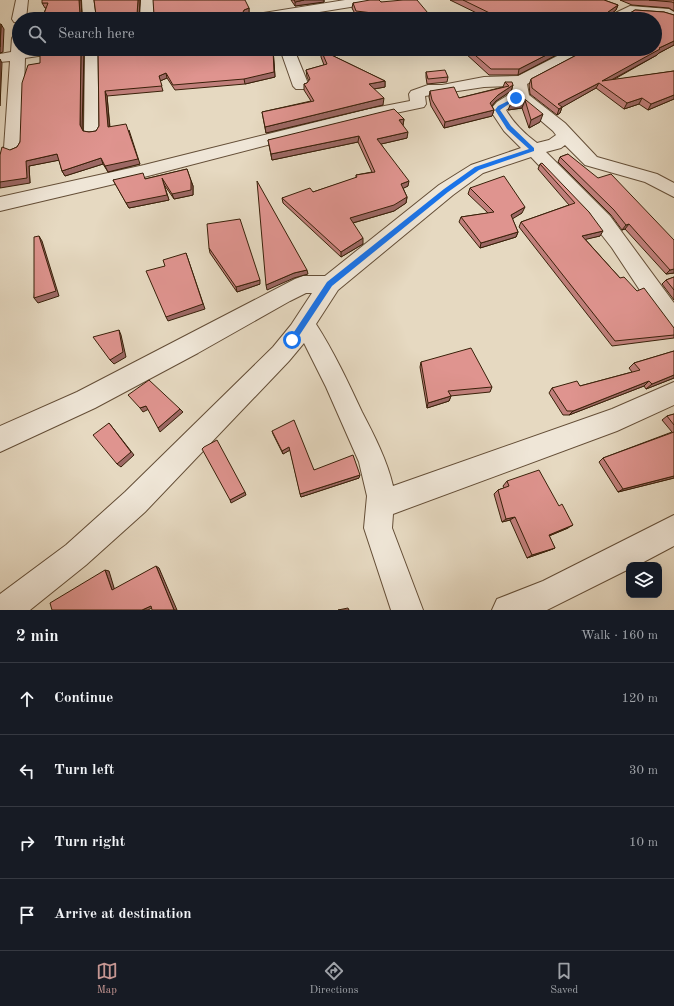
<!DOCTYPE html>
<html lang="en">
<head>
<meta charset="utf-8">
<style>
	:root { --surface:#171b24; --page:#242831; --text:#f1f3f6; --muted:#9ea1a6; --line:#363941; --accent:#c59692 }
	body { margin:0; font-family:"Old Standard TT",serif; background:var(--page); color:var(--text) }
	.controls { position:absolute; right:12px; bottom:12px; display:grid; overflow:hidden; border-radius:8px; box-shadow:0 4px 16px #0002 }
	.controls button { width:36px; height:36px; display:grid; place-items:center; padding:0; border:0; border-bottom:1px solid var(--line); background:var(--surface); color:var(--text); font:20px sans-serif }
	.stop { position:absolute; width:12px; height:12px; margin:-9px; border:3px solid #1a73e8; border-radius:50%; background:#fff }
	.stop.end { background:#1a73e8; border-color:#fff; box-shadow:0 1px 4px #0008 }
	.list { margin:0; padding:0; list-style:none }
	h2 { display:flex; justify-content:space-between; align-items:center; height:52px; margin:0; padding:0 16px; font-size:17px }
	h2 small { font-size:13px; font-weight:400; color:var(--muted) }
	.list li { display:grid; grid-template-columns:26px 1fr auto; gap:12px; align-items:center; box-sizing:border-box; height:72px; padding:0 16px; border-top:1px solid var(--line) }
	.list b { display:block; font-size:15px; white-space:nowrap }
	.list em { font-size:13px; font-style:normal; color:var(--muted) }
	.icon { flex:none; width:22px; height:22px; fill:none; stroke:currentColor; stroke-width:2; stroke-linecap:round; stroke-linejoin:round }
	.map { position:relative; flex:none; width:674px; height:610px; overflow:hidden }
	.search { position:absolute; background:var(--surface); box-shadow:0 4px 16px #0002; left:12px; right:12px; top:12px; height:44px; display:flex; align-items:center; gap:10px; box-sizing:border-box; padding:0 14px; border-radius:22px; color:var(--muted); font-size:15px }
	.sheet { height:340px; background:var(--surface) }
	nav { display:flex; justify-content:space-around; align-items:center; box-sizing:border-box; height:56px; border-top:1px solid var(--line); background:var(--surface); font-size:11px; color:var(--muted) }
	nav a { display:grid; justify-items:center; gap:2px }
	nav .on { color:var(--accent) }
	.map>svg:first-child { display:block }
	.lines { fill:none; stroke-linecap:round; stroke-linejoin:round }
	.minor-casing { stroke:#644e37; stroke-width:2 }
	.minor { fill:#efe6d7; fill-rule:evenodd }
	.wall { fill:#c07f7b; stroke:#392009 }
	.shaded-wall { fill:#9c6864; stroke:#392009 }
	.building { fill:#df948f; stroke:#392009 }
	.route { fill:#1a73e8 }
</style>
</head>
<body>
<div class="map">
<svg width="674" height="610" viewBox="0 0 674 610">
	<rect width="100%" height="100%" fill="#e6d9c1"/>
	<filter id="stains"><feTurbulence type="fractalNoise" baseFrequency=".005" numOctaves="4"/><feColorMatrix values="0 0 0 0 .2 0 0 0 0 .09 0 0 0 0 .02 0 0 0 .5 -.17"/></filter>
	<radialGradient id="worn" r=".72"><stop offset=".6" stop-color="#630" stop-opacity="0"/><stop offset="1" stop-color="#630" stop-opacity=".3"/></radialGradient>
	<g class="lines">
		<g class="minor-casing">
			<path id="minor" d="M16 0H28L26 19H19V23L14 22 12 19Z
				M82 0H94L97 19H83Z
				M141 0H153L154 19H140Z
				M345 0H375L369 4 276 19H244L246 16 251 15Z
				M630 6 669 9 674 12V21L661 16 632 14 624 19H607L609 16Z
				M19 34V49H65L63 52 58 53 25 58 22 148 19 152 13 154 7 152 4 148 10 61 0 62V54L11 52 12 38 14 35Z
				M85 49H99L100 131 98 135 92 136 86 135 84 131Z
				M280 49H294L309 86 306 89H296L293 86Z
				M571 49H590L588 52 527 84 529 95 565 123 597 157 657 174 674 183V197L645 182 585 165 565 145 561 148 546 152 610 216 674 303V327L666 325 649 304 612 248 587 216 531 157 483 173 453 195 338 290 316 324C334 352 348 382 362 412 374 435 387 460 393 486L612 409 674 382V405L617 431 393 514 392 528 423 610H391L364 528 367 496 359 462 326 387 304 343 289 361 145 512 86 565 30 610H0V594L66 545 125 492 273 347 291 325 312 293H306L290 301 198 353 95 408 0 452V426L77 392 295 279 303 276H325L439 185 471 165 521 148 504 131 490 110 497 102 513 92 512 86 484 87 425 96 426 104 424 107 372 118 144 177 0 211V197L144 165 369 109 410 101 409 94 411 91 428 85H442L484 77 518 76ZM519 102 553 131 556 135 549 140 537 143C525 134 514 124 506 110Z
				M674 515V546L672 547 638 565H629V569L547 610H492L497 599 543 581Z"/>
		</g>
		<use href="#minor" class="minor"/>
	</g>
	<path class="wall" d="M81 0 82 15H96L94 0H140L139 15H154L249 8V14L42 19 46 8H45L42 3Z
		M291 0H324V2L295 6Z
		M450 0H604L618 5 616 10 610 15H627L635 10 664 12 674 15V45L659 53 657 55 613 80 674 71V99L648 110 639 104 624 109 596 88 562 107 560 113 557 115 530 94 529 85 531 79 588 49H655V19H489Z
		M620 0H674V11L669 8 632 5Z
		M381 2 433 19H382L356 16 352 8 353 3Z
		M54 49H84L83 130V131L89 132 96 131 99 126 98 49H273L275 77 245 84 175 90 167 78 160 81 163 91 107 96 110 127 140 164 108 172 103 164 65 176 62 171 59 160 29 166 30 183 10 150 17 147 20 142 40 63Z
		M466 49H568L518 75H489L465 53Z
		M321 50 385 81V87L374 89 383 105 266 133 262 112 311 101 304 90V84L307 83 309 81 307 77 306 70 324 65 321 57Z
		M426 72 448 77 447 82 427 84 426 77Z
		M505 82 513 85 511 91 496 101 492 106 494 110 492 116 444 128 431 106 429 97 430 91 459 98 503 87Z
		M521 96 540 122 529 128 522 108 508 110Z
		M404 119 403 125 407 138 381 144 408 186 403 188 407 197 406 203 394 211 353 223 363 244 341 257 283 203 282 198 313 192 356 178V175L372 172 358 142 272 160 268 140Z
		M568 154 674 273 666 274 625 229 622 230 611 215 558 162 560 157Z
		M540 164 589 212 600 236 585 239 620 278 637 291 674 328V338L612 346 519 227 521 222 569 205 538 169Z
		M187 169 193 186V195L174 199 163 183 169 200 129 208 113 180 145 179Z
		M470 188 522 213 512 218 518 232 516 237 480 248 459 222 461 217 488 213 468 194Z
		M209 248 260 284 237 292 210 253Z
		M674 277V300L662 284 666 280Z
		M674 351V378L646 389 644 386 569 415H563L549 393 552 388 580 386 632 372 629 368 634 363Z
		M421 362 492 387 490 392 450 396H451L449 401 427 408 420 367Z
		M674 414V478L618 492 599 462 603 458 672 432 662 420 667 416Z
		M272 431 314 470 359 478 301 497 290 450 283 454 273 434Z
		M507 481 568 528 549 536 555 548 550 550 527 558 510 520 502 522 494 494 498 490 504 488 503 486Z"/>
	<path class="shaded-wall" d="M79 0H81L82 19 80 15Z
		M138 0H140L139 19 137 15Z
		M304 0H324V2L295 6V2Z
		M618 5 616 10 606 18 608 12Z
		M249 8V14L245 15 242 14 244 10Z
		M1 24 4 29 3 52 0 53Z
		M674 41V45L659 53 657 55 602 85V81L659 48Z
		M81 49H84L82 131 80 125Z
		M273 49 275 77 245 84 244 79Z
		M558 49H568L518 75 519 69Z
		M0 59 2 63 0 106Z
		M166 73 167 78 160 81 159 76Z
		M385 81V87L368 90 369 84Z
		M599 83 596 88 559 109 558 104Z
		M513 85 511 91 496 101 489 109 490 103 498 95Z
		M105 91 107 96 110 132 108 127Z
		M674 95V99L648 110 651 104Z
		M384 98 383 105 266 133 265 127Z
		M642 98 639 104 624 109 627 103Z
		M525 100 522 108 508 110 511 103Z
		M562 107 560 113 557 115 559 109Z
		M494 110 492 116 444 128 445 122Z
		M543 114 540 122 529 128 531 120Z
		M404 119 403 125 399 126V120Z
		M129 130 140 164 108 172 105 166Z
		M408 132 407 138 377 145V139Z
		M359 136 358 142 272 160 271 154Z
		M57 154 60 160 29 166 30 183 0 188V182L26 161Z
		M101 158 103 164 65 176 62 171Z
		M162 178 169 200 129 208 126 203Z
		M191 181 193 186V195L174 199 172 194Z
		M409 181 408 186 400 190 401 184Z
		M407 197 406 203 394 211 349 224 350 218Z
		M525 207 522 213 509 221 511 215Z
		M629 224 625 229 622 230 626 225Z
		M603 231 600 236 579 241 582 236Z
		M518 232 516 237 480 248 481 243Z
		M39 236 42 241 59 296 38 303 34 298Z
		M363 238V244L341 257V252Z
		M186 253 205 309 168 321 166 317Z
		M674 269V273L666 274 670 270Z
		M307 270 308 274 294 278 267 290 266 285 294 273Z
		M260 280V284L237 292 236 287Z
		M119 330 121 335 126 357 114 364 110 360Z
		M674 375V378L646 389 652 384Z
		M649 381 644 386 569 415 573 411Z
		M451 396 449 401 427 408 428 403Z
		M146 406 149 409 143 412 140 408Z
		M180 409 183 412 160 432 158 428Z
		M109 423 134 455 121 467 117 464Z
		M289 447 290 450 283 454 282 451Z
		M360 475 359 478 301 497 300 494Z
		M674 476V478L618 492 623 489Z
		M245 492 246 495 231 503 230 500Z
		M515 517 510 520 502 522 506 519Z
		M573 525 568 528 544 538 549 535Z
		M555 548 550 550 527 558 532 555Z
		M156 566 159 568 177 610H174Z
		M105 570 109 571 115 591 112 590Z
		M151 606 154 607 148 610H142Z"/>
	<path class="building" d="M42 0H79L80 15H96L94 0H138L137 15H154L153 0H245L249 8 244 10 242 14 251 15 253 19H42L48 3H42Z
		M294 0H304L295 2Z
		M370 0H379L381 2 403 0H417L433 19H423L356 11 353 3Z
		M463 0H604L618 5 608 12 609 15H627L635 10 664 12 674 15V41L659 48 660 49 602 81 674 71V95L651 104 642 98 627 103 599 83 558 104 562 107 559 109 532 88 531 79 588 49H655V19H502Z
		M649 0H674V3L672 2Z
		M0 24H1L0 47Z
		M54 49H81L80 125 83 131 89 132 96 131 99 126 98 49H273L274 72 244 79 173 85 166 73 159 76 162 86 105 91 108 127 126 124 138 159 105 166 101 158 62 171 57 154 26 161 27 178 0 182V155L2 147 10 150 17 147 20 142 22 83 28 65 40 63V51Z
		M468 49H558L519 69H491Z
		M321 50 385 81 369 84 384 98 265 127 262 112 314 101 304 84 307 83 310 79 306 70 327 64Z
		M445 70 448 77 428 79 426 72Z
		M505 82H512L513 85 498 95 490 103 494 110 445 122 432 100 430 91 454 87 459 98 509 86Z
		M521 96 543 114 531 120 525 100 511 103Z
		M394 109 404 119 399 120 408 132 377 139 409 181 401 184 407 197 394 205 350 218 363 238 341 252 282 198 310 188 313 192 357 177 356 175 375 172 359 136 271 154 268 140Z
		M568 154 598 178 611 174 674 240V269L670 270 629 224 626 225 614 210 560 157Z
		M542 163 589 212 603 231 582 236 620 278 624 277 637 291 644 288 674 328V335L615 341 521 222 575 203 540 164Z
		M187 169 191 181V190L172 194 162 178 167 195 126 203 113 180 143 173 145 179Z
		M504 176 525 207 511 215 518 232 481 243 461 217 494 212 470 188Z
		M257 181 307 270 294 273 266 285Z
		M240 219 260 280 236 287 209 248 207 224Z
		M39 236 56 291 34 298V237Z
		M186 253 203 304 166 317 146 271 165 266 163 260Z
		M674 277V290L666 280Z
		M119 330 123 352 110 360 93 337Z
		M471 348 492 387 448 391 451 396 428 403 421 362Z
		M674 351V375L652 384 649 381 573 411H567L552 388 577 381 580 386 640 370 634 363Z
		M149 380 180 409 158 428 146 406 140 408 128 395Z
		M674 414V425L667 416Z
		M294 420 314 470 353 455 360 475 300 494 289 447 282 451 272 431Z
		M109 423 131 452 117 464 93 435Z
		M674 432V476L623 489 603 458Z
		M217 440 245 492 230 500 202 449 204 447Z
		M539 470 559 506 562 504 573 525 549 535 555 548 532 555 515 517 506 519 498 490 509 486 507 481Z
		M156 566 174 610H152L151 606 142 610H52L50 603 105 570 112 590Z
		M348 608 349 610H338Z"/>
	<path class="route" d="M514 98H518L500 110 511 126 534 148V151L479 170 448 192 332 286 295 342H290V338L327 282 444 189 475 167 529 149 507 129 495 110 498 106Z"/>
	<rect width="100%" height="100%" filter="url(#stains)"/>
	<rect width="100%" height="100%" fill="url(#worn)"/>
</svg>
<div class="controls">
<button><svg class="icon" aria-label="layers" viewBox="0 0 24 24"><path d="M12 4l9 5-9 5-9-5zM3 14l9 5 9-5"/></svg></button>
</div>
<div class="stop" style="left:292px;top:340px"></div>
<div class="stop end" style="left:516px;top:98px"></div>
<div class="search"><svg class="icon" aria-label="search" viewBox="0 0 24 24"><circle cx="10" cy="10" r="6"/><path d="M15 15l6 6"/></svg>Search here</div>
</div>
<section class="sheet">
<h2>2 min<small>Walk · 160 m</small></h2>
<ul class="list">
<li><svg class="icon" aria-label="ahead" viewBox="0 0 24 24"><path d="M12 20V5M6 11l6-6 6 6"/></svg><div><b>Continue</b></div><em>120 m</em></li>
<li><svg class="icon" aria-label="left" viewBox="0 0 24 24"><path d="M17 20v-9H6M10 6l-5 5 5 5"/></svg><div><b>Turn left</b></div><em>30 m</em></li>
<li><svg class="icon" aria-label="right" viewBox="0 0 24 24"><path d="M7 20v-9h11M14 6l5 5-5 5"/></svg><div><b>Turn right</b></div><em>10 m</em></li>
<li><svg class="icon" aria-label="arrive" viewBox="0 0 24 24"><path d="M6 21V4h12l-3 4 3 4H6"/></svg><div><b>Arrive at destination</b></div></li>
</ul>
</section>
<nav>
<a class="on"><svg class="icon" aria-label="map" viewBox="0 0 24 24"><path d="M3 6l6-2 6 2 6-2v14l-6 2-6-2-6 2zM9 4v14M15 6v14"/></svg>Map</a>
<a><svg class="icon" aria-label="directions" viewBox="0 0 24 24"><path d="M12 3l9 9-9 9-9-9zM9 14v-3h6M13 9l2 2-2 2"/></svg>Directions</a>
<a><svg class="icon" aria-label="saved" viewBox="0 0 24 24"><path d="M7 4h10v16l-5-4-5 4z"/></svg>Saved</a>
</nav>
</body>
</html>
